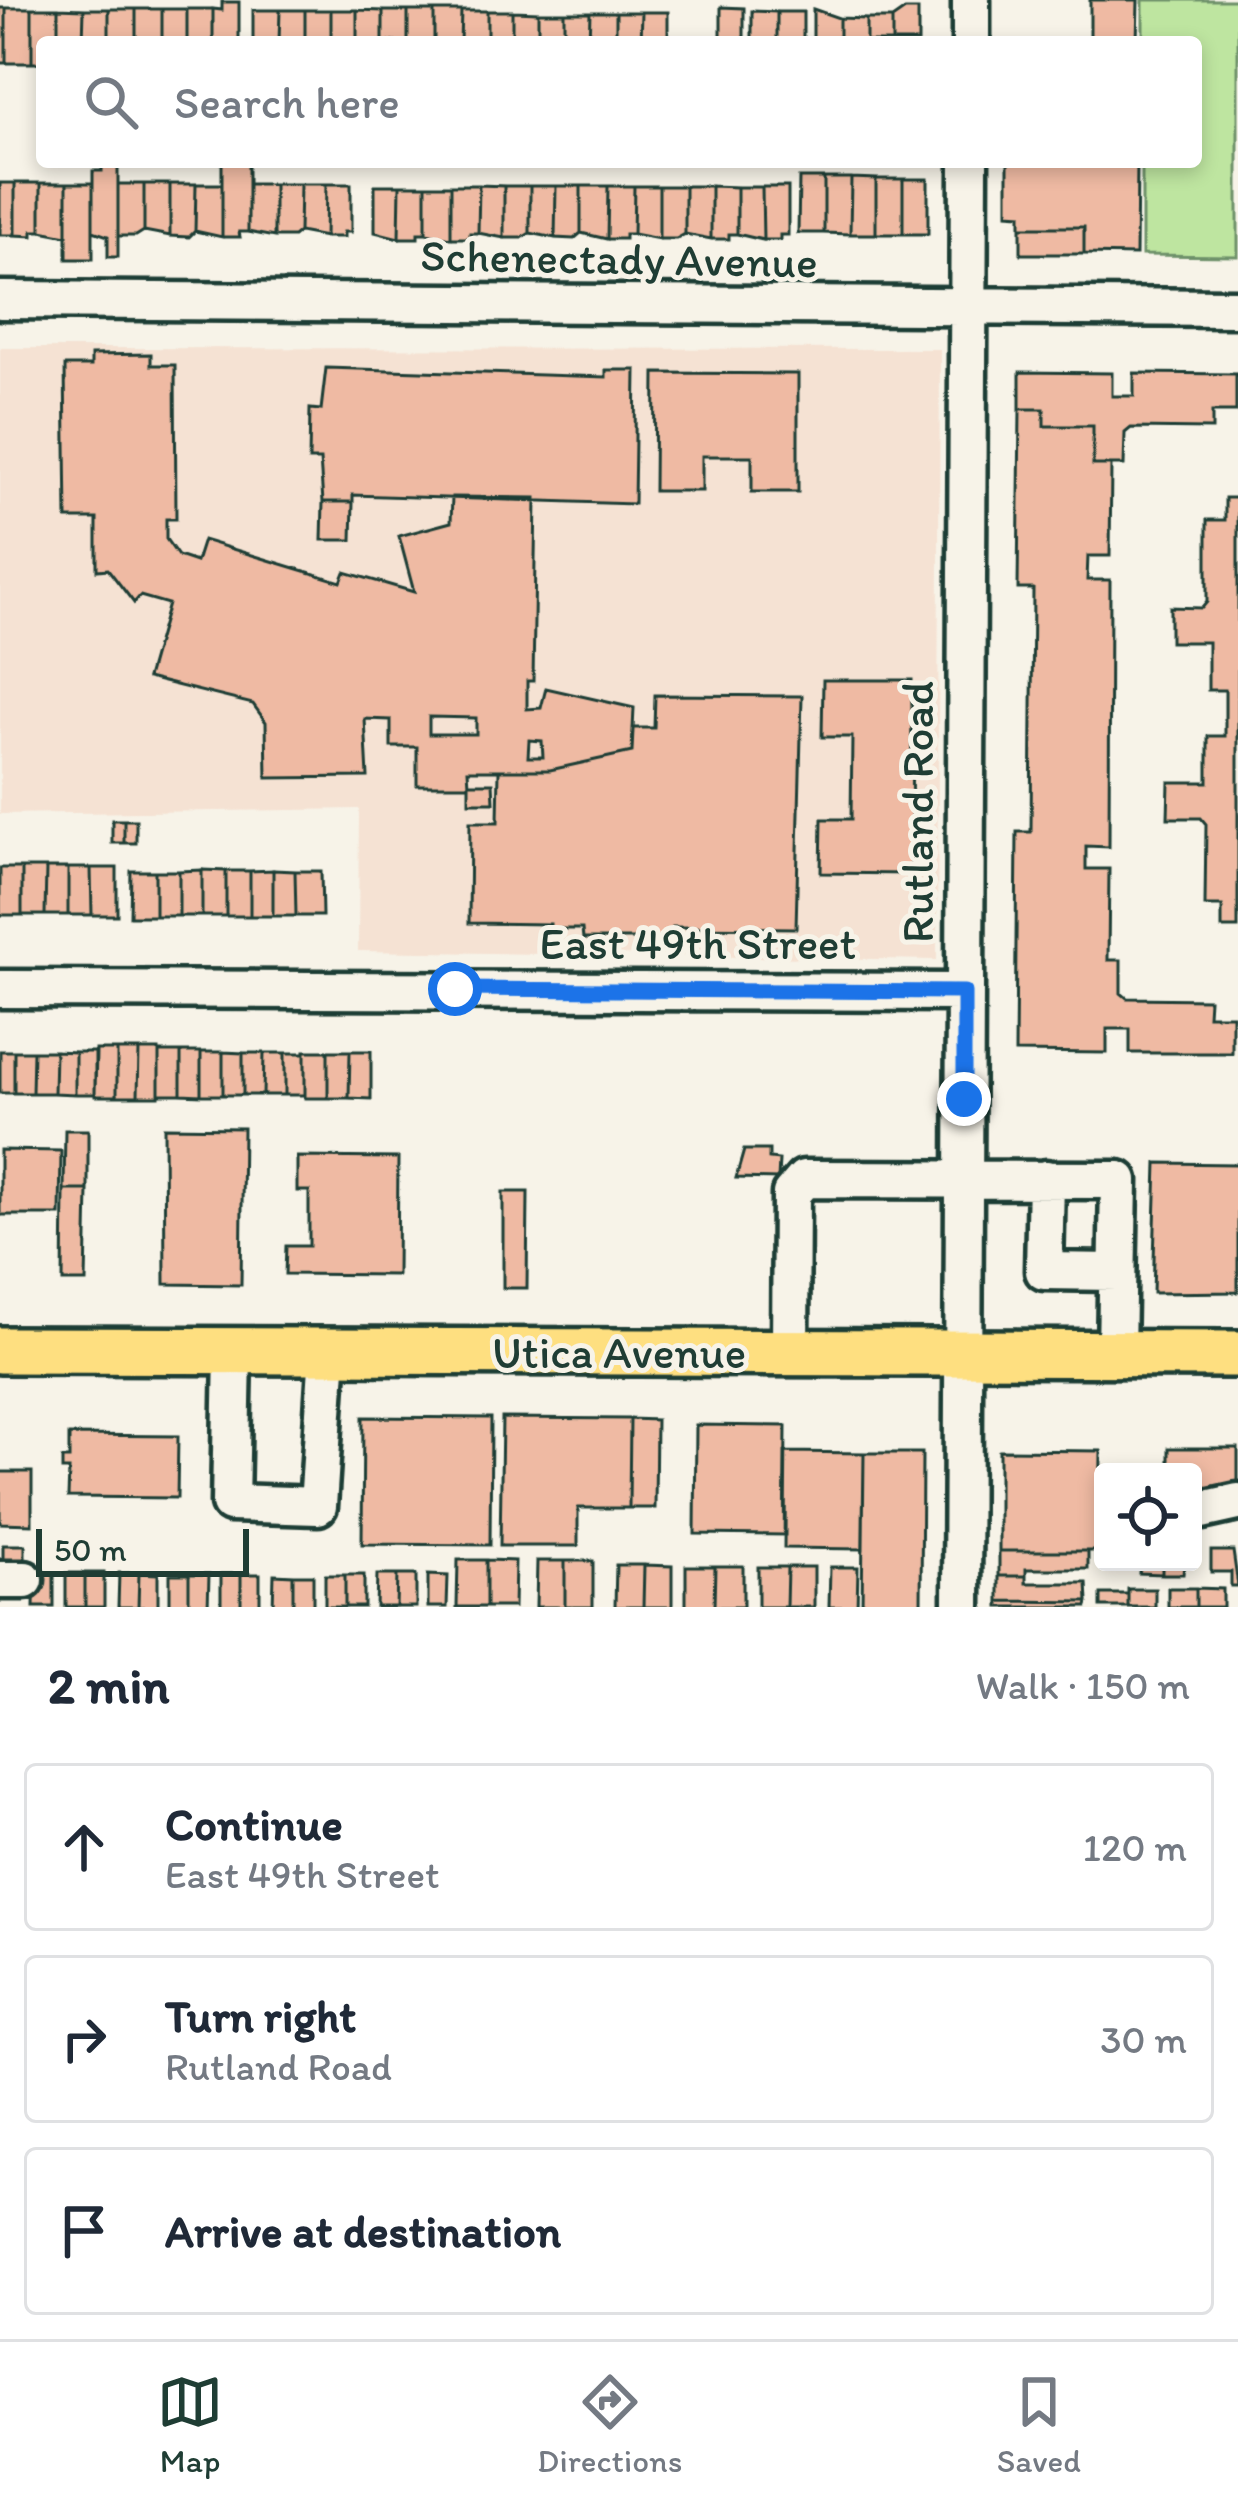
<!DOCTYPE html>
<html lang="en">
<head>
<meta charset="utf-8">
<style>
	:root { --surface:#fff; --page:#f2f2f3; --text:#1f2937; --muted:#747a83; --line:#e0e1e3; --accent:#1f3d34 }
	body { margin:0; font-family:Itim,sans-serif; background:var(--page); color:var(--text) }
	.controls { position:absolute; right:36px; bottom:36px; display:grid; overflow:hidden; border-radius:12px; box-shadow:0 6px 18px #0003 }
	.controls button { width:108px; height:108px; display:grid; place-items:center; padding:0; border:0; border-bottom:3px solid var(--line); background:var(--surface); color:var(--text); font:60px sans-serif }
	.scale { position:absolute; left:36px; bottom:30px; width:213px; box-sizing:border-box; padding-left:12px; border:6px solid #1f3d34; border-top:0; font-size:33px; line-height:42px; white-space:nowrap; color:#1f3d34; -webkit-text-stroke:9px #f7f3e8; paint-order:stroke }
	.stop { position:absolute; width:36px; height:36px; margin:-27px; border:9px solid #1a73e8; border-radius:50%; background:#fff }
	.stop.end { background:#1a73e8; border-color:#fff; box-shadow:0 3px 12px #0008 }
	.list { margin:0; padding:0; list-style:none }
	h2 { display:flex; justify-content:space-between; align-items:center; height:156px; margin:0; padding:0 48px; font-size:51px }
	h2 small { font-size:39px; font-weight:400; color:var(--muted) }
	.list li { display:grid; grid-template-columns:78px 1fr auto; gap:36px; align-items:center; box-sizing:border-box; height:168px; margin:0 24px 24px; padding:0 24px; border:3px solid var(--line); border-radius:12px }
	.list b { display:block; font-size:45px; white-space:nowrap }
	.list p { margin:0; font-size:39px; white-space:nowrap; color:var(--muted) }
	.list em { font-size:39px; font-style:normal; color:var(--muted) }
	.icon { flex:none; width:66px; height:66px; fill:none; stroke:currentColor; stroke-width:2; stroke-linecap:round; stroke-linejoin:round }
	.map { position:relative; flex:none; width:1238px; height:1607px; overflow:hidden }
	.search { position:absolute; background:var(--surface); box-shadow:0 6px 18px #0003; left:36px; right:36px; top:36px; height:132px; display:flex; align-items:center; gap:30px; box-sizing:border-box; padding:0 42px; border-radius:12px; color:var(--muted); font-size:45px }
	.sheet { height:732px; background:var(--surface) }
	nav { display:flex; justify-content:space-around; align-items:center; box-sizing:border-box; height:168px; border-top:3px solid var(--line); background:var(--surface); font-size:33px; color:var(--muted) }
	nav a { display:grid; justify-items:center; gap:6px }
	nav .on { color:var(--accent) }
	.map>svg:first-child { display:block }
	.built { fill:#f5e2d3 }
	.green { fill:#bee5a0; stroke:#6e916a; stroke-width:3 }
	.building { fill:#efbaa3; stroke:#1f3d34; stroke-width:3; fill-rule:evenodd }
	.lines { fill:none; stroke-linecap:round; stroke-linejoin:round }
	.minor-casing { stroke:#1f3d34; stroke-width:45 }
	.major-casing { stroke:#1f3d34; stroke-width:54 }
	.minor { stroke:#f7f3e8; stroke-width:36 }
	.major { stroke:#fedf80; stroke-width:45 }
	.route { stroke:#1a73e8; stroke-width:15 }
	.labels { text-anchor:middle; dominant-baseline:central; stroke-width:10; stroke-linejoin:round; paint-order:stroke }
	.street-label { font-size:45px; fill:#1f3d34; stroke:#f7f3e8 }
</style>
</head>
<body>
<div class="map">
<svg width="1238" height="1607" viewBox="0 0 1238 1607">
	<rect width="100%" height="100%" fill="#f7f3e8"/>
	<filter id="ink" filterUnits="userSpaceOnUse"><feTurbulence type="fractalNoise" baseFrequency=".00833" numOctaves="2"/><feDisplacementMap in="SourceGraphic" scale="24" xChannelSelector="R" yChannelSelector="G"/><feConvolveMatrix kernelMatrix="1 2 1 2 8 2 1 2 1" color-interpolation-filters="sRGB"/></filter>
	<g filter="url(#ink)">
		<path class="built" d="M0 348 940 349 937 960 358 951 359 809 0 814Z"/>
		<path class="green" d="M1143 0H1238V256L1142 255V162H1196V42H1143Z"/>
		<path class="building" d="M1090 0H1138L1137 42H1090Z
			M222 2H239V42H213V9L222 10Z
			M721 7 744 8V42H721Z
			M0 8H6V63H0Z
			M6 8H32V63H6Z
			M32 8H58V42H42V63H32Z
			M58 8 84 9 83 42H58Z
			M84 9H109V42H83Z
			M109 9H136V42H109Z
			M136 9H162V42H136Z
			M162 9H187V42H162Z
			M187 9H213V42H187Z
			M813 9 839 18V42H813Z
			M253 10H280L279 42H253Z
			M280 10H305V42H279Z
			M305 10H331V42H305Z
			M331 10H357V42H331Z
			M357 10 383 11V42H357Z
			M905 10H918V42H892V19Z
			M383 11H408V42H383Z
			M408 11H434V42H408Z
			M434 11H461L460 42H434Z
			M461 11H487V42H460Z
			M487 11H512V42H487Z
			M512 11 538 12V42H512Z
			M752 11 777 12V42H752Z
			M538 12H564V42H538Z
			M564 12H590L589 42H564Z
			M590 12H616V42H589Z
			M616 12H642L641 42H616Z
			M642 12H668V42H641Z
			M777 12H803V42H777Z
			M839 18 866 19V42H839Z
			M866 19H892V42H866Z
			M102 162H118V257H108V236L93 231V171H102Z
			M222 162H248V232H239L240 237H222Z
			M1008 162H1137L1136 255 1084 254V227H1021V214L1008 213Z
			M799 178H824V233H798Z
			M824 178H851L850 234 824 233Z
			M851 178 876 179V234H850Z
			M876 179H903V234H876Z
			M903 179H928V234H903Z
			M0 183H15V235H0Z
			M15 183H41V231H33V236L15 235Z
			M41 183H67V236L41 231Z
			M67 183H93V259H67Z
			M118 184H144V231L136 236H118Z
			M144 184H170V236L144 231Z
			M170 184H196L195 231 189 237 170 236Z
			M196 184H222V237L195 231Z
			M248 184H274V237L248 232Z
			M274 184H300L299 232 293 237H274Z
			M300 184H326L325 237 299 232Z
			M326 184H351V232H344V237H325Z
			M375 185H400L399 238 375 232Z
			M400 185H426V233H418V238H399Z
			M426 185H451V238L426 233Z
			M451 185H479L478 233H470V238H451Z
			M479 185 504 186V238L478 233Z
			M504 186H530V233L522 238H504Z
			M530 186H556L555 238 530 233Z
			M556 186H581V233L574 239 555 238Z
			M581 186H608L607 239 581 233Z
			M608 186H634L633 234H625V239H607Z
			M634 186H659V239L633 234Z
			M659 186H685V234L676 239H659Z
			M685 186H711V239L685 234Z
			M711 186 737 187V234H729V239H711Z
			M737 187H762L763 240 737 234Z
			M762 187H788V235H780V240H763Z
			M1021 227H1084V254H1021Z
			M151 354V365H175L176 519H166V539L178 556 196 562 203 540 341 582 345 572 414 592 399 536 451 522 452 497 536 498 533 681H527V709L541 708 546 688 634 708 632 752 550 770H468L469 785H417V747H391V720L365 719 368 777 267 778 266 722 253 704 147 678 168 604 140 596 134 603 108 569 97 570V519H67L65 366H91V355ZM429 717 476 718V734H429ZM529 740 542 741 543 757H528Z
			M326 368 606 377V370H636L634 504 353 495V502H323L320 460H309L310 409 321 410Z
			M1020 372 1112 373V396H1134V373L1236 374V412H1212V429L1131 428 1125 433 1124 465H1093V426H1044V409H1020Z
			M655 373 798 374V492H752V456H702V491H654Z
			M1020 409H1044V426H1093V465H1111L1110 556H1088L1087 580H1110L1109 847 1086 846V869H1109L1108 960H1121V993L1127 998 1209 999 1208 1015H1232V1053H1130V1029H1107V1053L1015 1052 1017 832H1031L1033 589H1018Z
			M1225 498H1238V928H1222V906H1205L1206 824 1201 818H1168L1169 782H1208V736H1225V690H1208V642H1170V607L1202 608 1207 602V520H1225Z
			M323 502H353L352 540H322Z
			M823 680H912L911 874 821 873 822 819H851L852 737H822Z
			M655 695 802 696 796 928 673 927V939H583L582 929H550V924L469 923 470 822H498L499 770H550L632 752 633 728H654Z
			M469 783H493L494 802H469Z
			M112 820H124V843H112Z
			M124 820H136V843H124Z
			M0 868H22V915H0Z
			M22 868H46L45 915H22Z
			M46 868H68V915H45Z
			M68 868H91L92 915H68Z
			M91 868H117V915H92Z
			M202 870 226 871V916H202Z
			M202 870V916H179V871Z
			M273 870 295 871 296 916H273Z
			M273 870V916H250V871Z
			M131 871H155V916H130Z
			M155 871H179V916H155Z
			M226 871H250V916H226Z
			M295 871H321L322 916H296Z
			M95 1050H117V1096H95Z
			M117 1050H139L138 1096H117Z
			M139 1050H159V1096H138Z
			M0 1051H14V1093H0Z
			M14 1051H33L32 1093H14Z
			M33 1051H55L54 1093H32Z
			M55 1051 75 1052V1094L54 1093Z
			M305 1051H328V1098H305Z
			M328 1051H350L349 1098H328Z
			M350 1051H371V1099L349 1098Z
			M75 1052H96L95 1094H75Z
			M159 1052H181V1094H159Z
			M181 1052H201V1095L181 1094Z
			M201 1052H223V1095H201Z
			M223 1052 243 1053V1095H223Z
			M243 1053H264L263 1095H243Z
			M264 1053H285V1095H263Z
			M285 1053H305V1095H285Z
			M164 1127 243 1128 241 1285 165 1284Z
			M65 1130H88V1190H64Z
			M0 1150 61 1151 60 1215H0Z
			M744 1150H769V1159L779 1160 778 1179 736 1178Z
			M297 1157 398 1158 397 1275 285 1274 286 1246H309V1191H297Z
			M1157 1163 1238 1164V1292L1153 1293Z
			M64 1190H88L86 1282H63Z
			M503 1192H528L527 1288H503Z
			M363 1417 491 1418 490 1545 362 1544Z
			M502 1418 630 1419 629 1508H578V1546H500Z
			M630 1419 656 1420 655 1508H629Z
			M696 1425 786 1426 785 1535 695 1534Z
			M69 1435 178 1436 177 1498 68 1497 69 1470H62V1459H69Z
			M1169 1448H1238V1492L1193 1496V1472H1169Z
			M999 1450 1101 1451 1100 1551H999Z
			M785 1452 864 1453 863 1549 784 1548Z
			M864 1453H922L921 1607H862Z
			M0 1472H32V1524L0 1523Z
			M3 1545H25V1568H3Z
			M999 1551H1088V1569H1026V1576H999Z
			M1211 1551H1233L1238 1586H1231V1572H1211Z
			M458 1560H486V1607H457Z
			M486 1560 515 1561 514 1607H486Z
			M537 1561H565V1607H536Z
			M565 1561H593V1607H565Z
			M1140 1562H1162V1574L1139 1573Z
			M1162 1562H1184L1183 1574H1162Z
			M616 1565H644L643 1607H615Z
			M644 1565 672 1566V1607H643Z
			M686 1566H715L714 1607H686Z
			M715 1566H743V1607H714Z
			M758 1567H787L786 1607H758Z
			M787 1567H814V1607H786Z
			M830 1567H858L857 1607H829Z
			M35 1573H54V1607H34Z
			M66 1573H85V1607H66Z
			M85 1573H104V1607H85Z
			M119 1573H139L138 1607H118Z
			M139 1573 158 1574V1607H138Z
			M170 1574H189V1607H170Z
			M189 1574H209L208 1607H189Z
			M221 1574H241V1607H221Z
			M241 1574H260V1607H241Z
			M274 1574 293 1575V1607H273Z
			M293 1575H313V1607H293Z
			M325 1575H345V1607H325Z
			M345 1575H364V1607H345Z
			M377 1575H397L396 1607H376Z
			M397 1575H416V1607H396Z
			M428 1575 448 1576 447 1607H428Z
			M999 1576H1026V1583H1087L1088 1602 999 1601Z
			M1168 1588H1196V1607H1168Z
			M1196 1588 1223 1589V1607H1196Z
			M1128 1589H1155V1607H1128Z
			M1101 1594H1128V1607H1101Z
			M999 1601 1088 1602 1087 1607H999Z"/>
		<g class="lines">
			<g class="minor-casing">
				<path id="minor" d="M971 42V0
					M0 300 1238 308
					M0 989 964 992
					M1046 1179 1044 1271 1117 1272
					M790 1352 791 1194 804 1179 1119 1180 1116 1353
					M233 1353 230 1503 318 1506 328 1351
					M1193 1512 1238 1502
					M0 1580H25
					M962 1607 969 162"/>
			</g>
			<g class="major-casing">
				<path id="major" d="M0 1350 1238 1354"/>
			</g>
			<use href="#minor" class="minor"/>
			<use href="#major" class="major"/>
		</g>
	</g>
	<g class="lines" filter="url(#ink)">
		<path class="route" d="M455 989 964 992V1099"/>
	</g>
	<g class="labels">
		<g class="street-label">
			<text transform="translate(619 258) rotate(1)">Schenectady Avenue</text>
			<text transform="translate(917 812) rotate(-90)">Rutland Road</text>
			<text x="698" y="943">East 49th Street</text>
			<text x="619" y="1352">Utica Avenue</text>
		</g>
	</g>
</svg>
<div class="controls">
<button><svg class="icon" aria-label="locate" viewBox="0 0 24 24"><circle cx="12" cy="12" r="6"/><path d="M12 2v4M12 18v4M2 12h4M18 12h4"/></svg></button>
</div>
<div class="scale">50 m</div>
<div class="stop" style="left:455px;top:989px"></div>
<div class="stop end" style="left:964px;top:1099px"></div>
<div class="search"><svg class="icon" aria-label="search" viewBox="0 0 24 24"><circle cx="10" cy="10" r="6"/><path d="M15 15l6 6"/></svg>Search here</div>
</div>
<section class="sheet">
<h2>2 min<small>Walk · 150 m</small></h2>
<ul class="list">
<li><svg class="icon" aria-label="ahead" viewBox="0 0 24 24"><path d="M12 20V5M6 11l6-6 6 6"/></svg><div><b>Continue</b><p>East 49th Street</p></div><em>120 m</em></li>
<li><svg class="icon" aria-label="right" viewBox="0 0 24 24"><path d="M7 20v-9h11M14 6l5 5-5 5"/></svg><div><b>Turn right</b><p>Rutland Road</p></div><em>30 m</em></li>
<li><svg class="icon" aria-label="arrive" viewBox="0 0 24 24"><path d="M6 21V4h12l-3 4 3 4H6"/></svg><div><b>Arrive at destination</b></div></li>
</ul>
</section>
<nav>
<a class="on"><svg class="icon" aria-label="map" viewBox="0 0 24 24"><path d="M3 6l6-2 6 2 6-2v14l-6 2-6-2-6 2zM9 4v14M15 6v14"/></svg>Map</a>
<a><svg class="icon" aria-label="directions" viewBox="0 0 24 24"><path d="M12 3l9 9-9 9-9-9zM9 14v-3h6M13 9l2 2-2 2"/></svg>Directions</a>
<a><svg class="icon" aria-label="saved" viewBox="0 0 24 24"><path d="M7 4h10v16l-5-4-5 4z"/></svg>Saved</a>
</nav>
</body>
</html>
